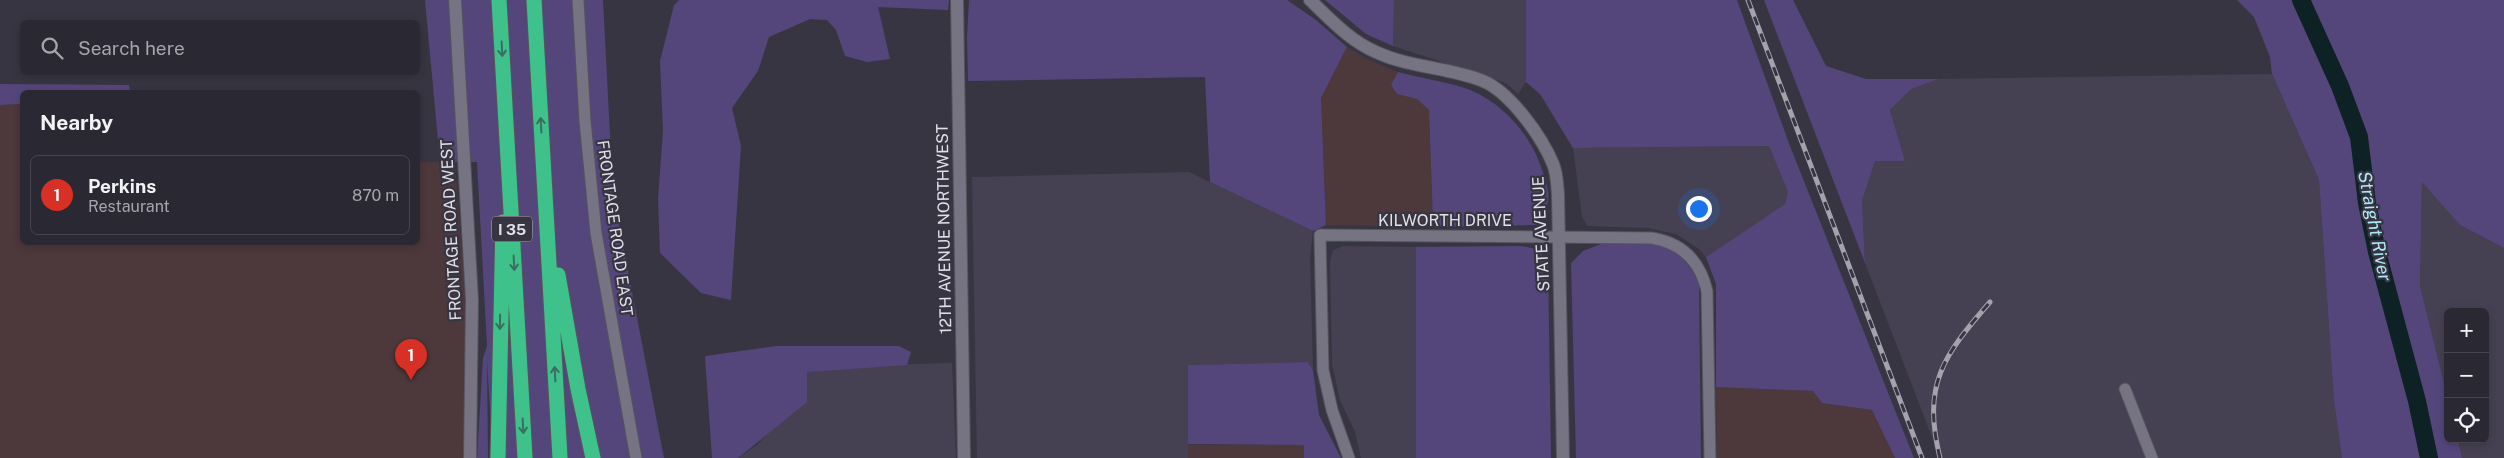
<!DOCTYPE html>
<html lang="en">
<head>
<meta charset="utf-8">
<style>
	:root { --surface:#2a2832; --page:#32303a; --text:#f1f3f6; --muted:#a5a6ac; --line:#46444d; --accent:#d93025 }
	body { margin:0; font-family:"Public Sans",sans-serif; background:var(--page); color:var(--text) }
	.controls { position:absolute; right:15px; bottom:15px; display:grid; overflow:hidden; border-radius:8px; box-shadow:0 2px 8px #0003 }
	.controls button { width:45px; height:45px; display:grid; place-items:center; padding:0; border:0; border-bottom:1px solid var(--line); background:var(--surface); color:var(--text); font:25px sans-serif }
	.you { position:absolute; left:1698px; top:208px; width:18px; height:18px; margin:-12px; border:4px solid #fff; border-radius:50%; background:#1a73e8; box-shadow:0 0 0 8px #1a73e833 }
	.badge { display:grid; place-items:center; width:32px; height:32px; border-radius:50%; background:var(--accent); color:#fff; font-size:16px; font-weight:700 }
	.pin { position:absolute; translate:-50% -41px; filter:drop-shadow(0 1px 2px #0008) }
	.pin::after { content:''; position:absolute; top:26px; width:18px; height:15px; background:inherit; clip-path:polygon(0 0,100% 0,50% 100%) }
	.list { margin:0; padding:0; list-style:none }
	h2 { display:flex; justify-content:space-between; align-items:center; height:65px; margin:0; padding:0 20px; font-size:21px }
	h2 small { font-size:16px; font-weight:400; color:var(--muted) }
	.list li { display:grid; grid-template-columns:32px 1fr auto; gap:15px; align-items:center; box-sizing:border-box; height:80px; margin:0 10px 10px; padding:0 10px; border:1px solid var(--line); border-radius:8px }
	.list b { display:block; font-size:19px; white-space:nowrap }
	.list p { margin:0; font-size:16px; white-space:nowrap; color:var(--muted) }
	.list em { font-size:16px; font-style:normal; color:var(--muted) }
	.icon { flex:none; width:28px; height:28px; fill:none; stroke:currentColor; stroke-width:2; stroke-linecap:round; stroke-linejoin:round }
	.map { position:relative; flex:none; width:2504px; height:458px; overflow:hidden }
	.search { position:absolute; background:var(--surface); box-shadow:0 2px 8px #0003; left:20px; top:20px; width:400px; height:55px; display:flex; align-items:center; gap:12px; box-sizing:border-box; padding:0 18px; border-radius:8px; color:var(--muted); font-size:19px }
	.panel { position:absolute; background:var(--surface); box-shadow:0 2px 8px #0003; left:20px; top:90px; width:400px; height:155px; border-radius:8px }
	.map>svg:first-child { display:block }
	.commercial { fill:#4d383b }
	.built { fill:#454152 }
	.green { fill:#54467b }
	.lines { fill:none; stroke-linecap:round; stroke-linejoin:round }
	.river { stroke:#0e2125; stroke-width:18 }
	.minor-casing { stroke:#55545e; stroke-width:13 }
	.tertiary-casing { stroke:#55545e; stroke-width:14 }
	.motorway-casing { stroke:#55545e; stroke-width:17 }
	.minor { stroke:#767482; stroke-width:11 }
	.tertiary { stroke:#767482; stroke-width:12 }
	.motorway { stroke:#3fc18c; stroke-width:15 }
	.rail-casing { stroke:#a4a2ac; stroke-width:5 }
	.rail { stroke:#383542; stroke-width:3; stroke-dasharray:9; stroke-linecap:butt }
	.oneway { stroke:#3b6d60 }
	.labels { text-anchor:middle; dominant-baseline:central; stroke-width:4.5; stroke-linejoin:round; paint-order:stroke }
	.shield { fill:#383542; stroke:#aeadb6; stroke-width:1 }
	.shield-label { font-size:15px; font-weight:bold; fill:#e1e0e8 }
	.street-label { font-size:16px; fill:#e1e0e8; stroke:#383542 }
	.water-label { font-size:18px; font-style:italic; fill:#aee9f8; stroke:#383542 }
</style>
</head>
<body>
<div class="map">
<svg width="2504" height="458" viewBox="0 0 2504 458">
	<rect width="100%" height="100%" fill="#383542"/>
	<path class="commercial" d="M1347 47 1369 60 1398 72 1391 85 1397 94 1417 99 1429 110 1433 223 1442 227 1326 225 1321 98Z
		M22 104V242H418V162H455L468 333 463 458H0V105Z
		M1716 387 1813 391 1822 403 1873 410 1895 458H1717Z
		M1188 445H1304V458H1188Z"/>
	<path class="built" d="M1394 0H1526V82L1518 94 1506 83 1393 46Z
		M2272 74 2319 180 2334 401 2342 458H1940L1865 263 1862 201 1875 161H1905L1890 110 1911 89 1939 79Z
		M1769 146 1788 192 1785 204 1706 257 1699 249 1676 234 1648 228 1587 226 1582 216 1573 148Z
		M1189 172 1313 231 1310 258 1313 371 1308 362 1188 365V458H977L972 177Z
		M2422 181 2460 225 2504 248V458H2462L2458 439H2485V312H2448V399L2420 286Z
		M1344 246 1416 247V458H1361L1355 432 1340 400 1332 364 1330 261 1333 250Z
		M952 363 956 458H738L757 445 773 428 807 372 877 365Z"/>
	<path class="green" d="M425 0H603L613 193 664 458H493L487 361 488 458H477L483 358 487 346 477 162H440Z
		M679 0H949L948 10 878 7 890 59 867 62 845 56 836 30 827 20 810 19 769 37 758 71 732 108 741 146 731 300 701 293 660 253 658 199 663 131 660 61 674 5Z
		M969 0H1287L1316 20 1347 47 1321 98 1326 225 1313 231 1210 182 1205 77 968 81 967 38Z
		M1325 0H1394L1393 46 1366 34Z
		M1526 0H1737L1790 146 1914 458H1895L1872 410 1822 403 1813 391 1716 387V284L1706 257 1785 204 1788 192 1769 146 1573 148 1540 94 1526 82Z
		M1764 0H1793L1826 66 1866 79H1939L1911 89 1890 110 1905 161H1875L1862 201 1865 263Z
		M2237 0H2504V248L2460 225 2422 182 2420 286 2448 399V439H2458L2462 458H2342L2334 401 2319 180 2272 74 2270 57 2254 17Z
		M1398 72C1420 78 1443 81 1465 88 1499 100 1528 131 1540 164 1550 193 1553 198 1538 225L1442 227 1433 223 1429 110 1417 99 1397 94 1391 85Z
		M0 84 129 85 130 92H22V104L0 105Z
		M1606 242C1651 243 1678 238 1699 284L1701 458H1576L1571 263 1583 251Z
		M1521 246 1538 249 1548 264 1551 458H1416V247Z
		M776 346H899L911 352 907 365 807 372V402L738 458H712L705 356Z
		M1308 362 1313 371 1319 415 1341 458H1304V445L1188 444V365Z"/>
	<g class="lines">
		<path class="river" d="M2301 0 2340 86 2359 137 2367 203 2377 252 2417 401 2429 458"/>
		<g class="minor-casing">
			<path id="minor" d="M578 0 585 121 596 233 636 458
				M2125 389 2152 458
				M1349 458 1332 410 1323 370 1320 235 1652 238C1682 243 1700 261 1707 291L1710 458"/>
		</g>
		<g class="tertiary-casing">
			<path id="tertiary" d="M455 0 472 300 470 458
				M957 0 964 458
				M1310 0C1330 19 1350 41 1376 52 1410 68 1448 67 1483 81 1510 92 1542 137 1553 164 1557 173 1557 184 1558 194L1563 458"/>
		</g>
		<g class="motorway-casing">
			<path id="motorway" d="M499 0 525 458
				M534 0 560 458
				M558 275 578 389 593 458
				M498 458 503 222"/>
		</g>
		<use href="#minor" class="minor"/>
		<use href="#tertiary" class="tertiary"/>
		<use href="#motorway" class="motorway"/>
		<g class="rail-casing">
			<path id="rail" d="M1748 0 1922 458
				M1940 458C1922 384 1943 356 1990 302"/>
		</g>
		<use href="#rail" class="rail"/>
	</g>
	<defs><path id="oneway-shaft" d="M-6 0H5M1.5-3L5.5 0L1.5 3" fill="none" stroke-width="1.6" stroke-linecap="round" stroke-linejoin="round" transform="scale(1.25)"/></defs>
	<g class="oneway">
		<use href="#oneway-shaft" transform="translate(502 49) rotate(87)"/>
		<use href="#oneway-shaft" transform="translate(541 125) rotate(-93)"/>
		<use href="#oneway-shaft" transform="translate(514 263) rotate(87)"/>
		<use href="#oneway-shaft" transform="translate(500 322) rotate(91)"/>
		<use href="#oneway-shaft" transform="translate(555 374) rotate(-93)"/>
		<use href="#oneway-shaft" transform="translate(523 426) rotate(87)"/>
	</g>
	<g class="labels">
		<rect class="shield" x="492" y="216.5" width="40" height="25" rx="4"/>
		<g class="shield-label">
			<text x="512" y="229">I 35</text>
		</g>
		<g class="street-label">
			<text x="1445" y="220">KILWORTH DRIVE</text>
			<text transform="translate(615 228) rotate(82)">FRONTAGE ROAD EAST</text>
			<text transform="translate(944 229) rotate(-91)">12TH AVENUE NORTHWEST</text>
			<text transform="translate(451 230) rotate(-93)">FRONTAGE ROAD WEST</text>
			<text transform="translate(1541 234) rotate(-93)">STATE AVENUE</text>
		</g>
		<g class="water-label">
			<text transform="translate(2375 226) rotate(79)">Straight River</text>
		</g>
	</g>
</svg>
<div class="controls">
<button>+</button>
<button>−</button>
<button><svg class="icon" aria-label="locate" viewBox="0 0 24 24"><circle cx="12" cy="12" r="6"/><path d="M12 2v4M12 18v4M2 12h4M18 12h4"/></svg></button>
</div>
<div class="you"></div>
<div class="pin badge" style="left:411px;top:380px">1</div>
<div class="search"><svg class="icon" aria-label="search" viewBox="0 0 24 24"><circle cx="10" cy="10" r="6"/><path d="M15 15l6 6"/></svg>Search here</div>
<section class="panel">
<h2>Nearby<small></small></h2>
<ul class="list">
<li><span class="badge">1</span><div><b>Perkins</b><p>Restaurant</p></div><em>870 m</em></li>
</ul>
</section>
</div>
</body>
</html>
